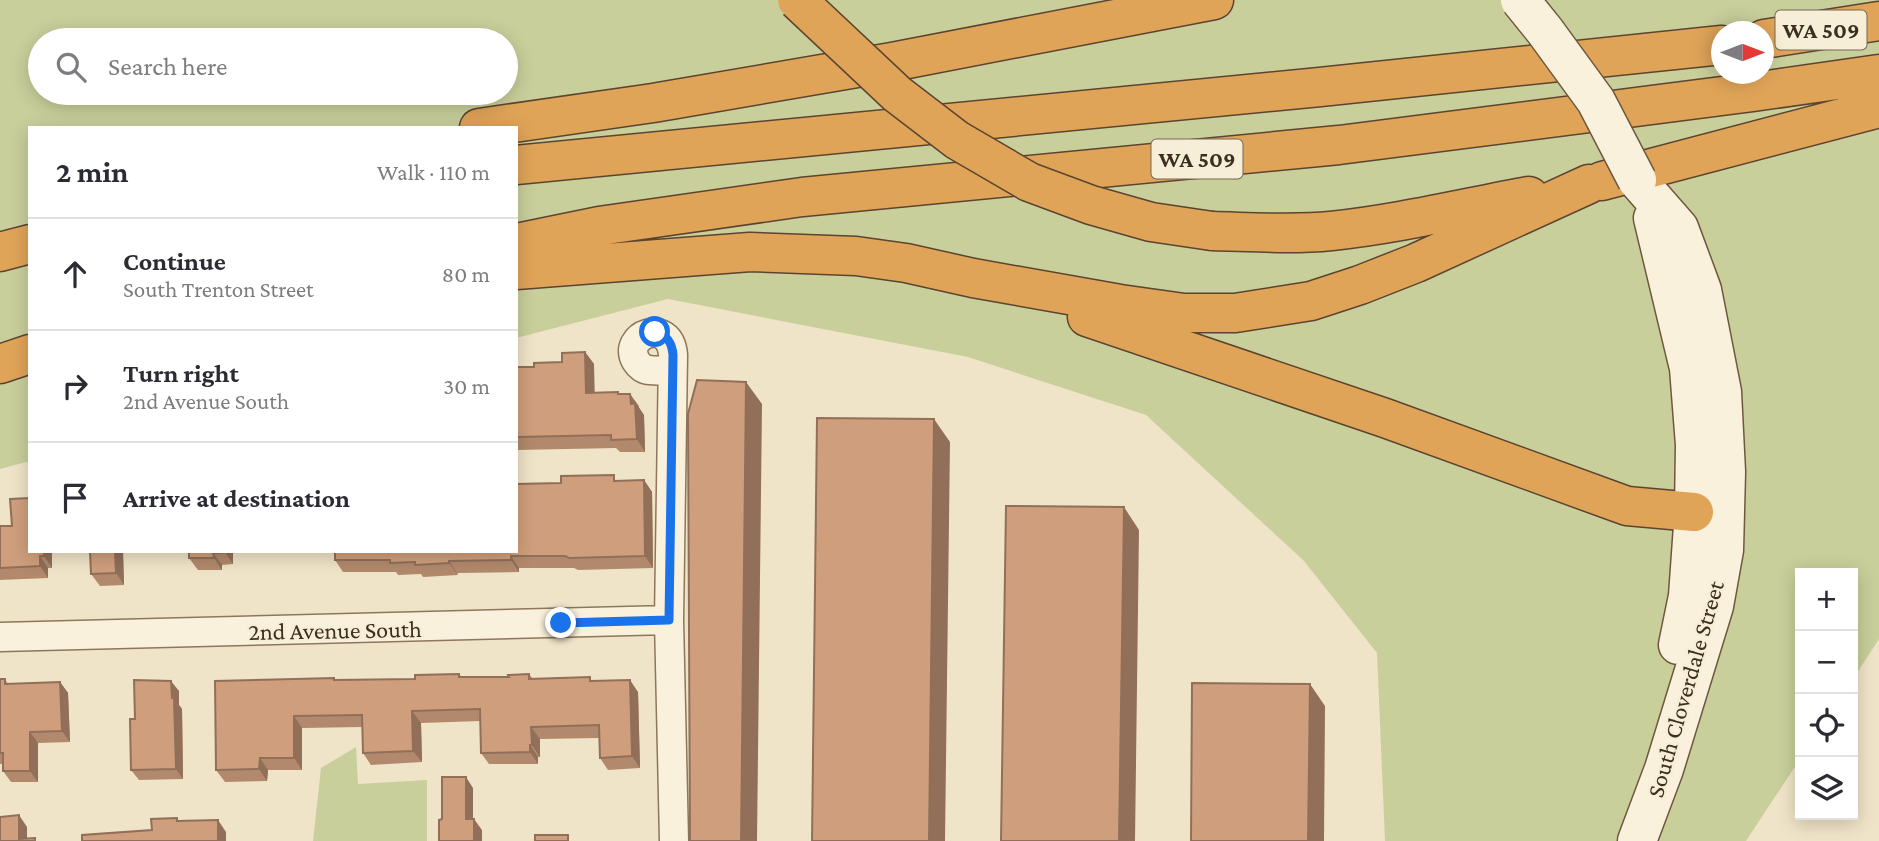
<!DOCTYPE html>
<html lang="en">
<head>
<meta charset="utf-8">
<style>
	:root { --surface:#fff; --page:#f7f7f7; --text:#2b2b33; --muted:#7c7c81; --line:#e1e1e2 }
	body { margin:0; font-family:"Crimson Pro",serif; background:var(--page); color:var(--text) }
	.controls { position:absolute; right:21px; bottom:21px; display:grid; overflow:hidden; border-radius:0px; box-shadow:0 4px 18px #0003 }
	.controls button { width:63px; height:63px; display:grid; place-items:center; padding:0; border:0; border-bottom:2px solid var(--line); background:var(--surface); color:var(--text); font:35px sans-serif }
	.compass { position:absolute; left:1711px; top:21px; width:63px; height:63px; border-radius:50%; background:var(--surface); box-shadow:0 4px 18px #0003; rotate:90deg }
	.stop { position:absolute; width:21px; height:21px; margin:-16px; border:5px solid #1a73e8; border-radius:50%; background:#fff }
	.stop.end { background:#1a73e8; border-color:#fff; box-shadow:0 2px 7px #0008 }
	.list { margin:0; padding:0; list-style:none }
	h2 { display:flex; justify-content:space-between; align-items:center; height:91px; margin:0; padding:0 28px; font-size:30px }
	h2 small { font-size:23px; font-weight:400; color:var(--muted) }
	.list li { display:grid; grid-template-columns:46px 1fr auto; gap:21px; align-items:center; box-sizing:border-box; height:112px; padding:0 28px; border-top:2px solid var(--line) }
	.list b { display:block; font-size:26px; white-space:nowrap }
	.list p { margin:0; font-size:23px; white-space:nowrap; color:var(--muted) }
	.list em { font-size:23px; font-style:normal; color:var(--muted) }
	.icon { flex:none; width:38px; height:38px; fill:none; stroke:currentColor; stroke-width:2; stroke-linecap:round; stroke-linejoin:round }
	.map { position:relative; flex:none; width:1879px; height:841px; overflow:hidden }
	.search { position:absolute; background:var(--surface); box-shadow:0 4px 18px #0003; left:28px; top:28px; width:490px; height:77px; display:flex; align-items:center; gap:18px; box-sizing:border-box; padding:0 24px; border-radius:38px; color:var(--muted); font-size:26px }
	.panel { position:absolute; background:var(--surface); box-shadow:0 4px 18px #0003; left:28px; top:126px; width:490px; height:427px; border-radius:0px }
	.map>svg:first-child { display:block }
	.green { fill:#c9cf9b; fill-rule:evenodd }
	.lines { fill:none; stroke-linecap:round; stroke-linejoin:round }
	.minor-casing { stroke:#8d765c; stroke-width:31 }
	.secondary-casing { stroke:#6f573f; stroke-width:41 }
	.motorway-casing { stroke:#5b4430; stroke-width:41 }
	.minor { stroke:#faf1dc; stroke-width:28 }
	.secondary { stroke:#faf1dc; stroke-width:38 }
	.motorway { stroke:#e0a458; stroke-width:38 }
	.secondary-bridge-casing { stroke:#6f573f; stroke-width:41; stroke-linecap:butt }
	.motorway-bridge-casing { stroke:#5b4430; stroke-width:41; stroke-linecap:butt }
	.secondary-bridge { stroke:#faf1dc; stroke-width:38 }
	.motorway-bridge { stroke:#e0a458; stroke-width:38 }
	.wall { fill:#b2896c }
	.shaded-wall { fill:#916f58 }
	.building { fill:#cf9f7d; stroke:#916f58; stroke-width:2 }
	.route { stroke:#1a73e8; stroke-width:9 }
	.labels { text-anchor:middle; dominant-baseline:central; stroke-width:5; stroke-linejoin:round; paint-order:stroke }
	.shield { fill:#f7eed8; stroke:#756857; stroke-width:2 }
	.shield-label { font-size:23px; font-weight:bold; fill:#3d2e20 }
	.street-label { font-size:24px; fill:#3d2e20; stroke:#f7eed8 }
</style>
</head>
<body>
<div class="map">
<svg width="1879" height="841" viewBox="0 0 1879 841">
	<rect width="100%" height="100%" fill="#f0e4c8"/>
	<path class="green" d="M0 0H1879V639L1853 679V573H1800V759L1746 841H1385L1377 653 1304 561 1146 415 968 357 668 299 516 338V128H30V461L0 469ZM1722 32H1764V74H1722ZM40 40H506V93H40Z
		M356 747 358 784 427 780V841H313L321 768Z"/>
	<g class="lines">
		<g class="minor-casing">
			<path id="minor" d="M672 370C665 370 657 371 650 370 644 370 639 366 636 361 621 335 670 316 673 355L669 620 674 841
				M0 637 669 620"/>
		</g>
		<g class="secondary-casing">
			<path id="secondary" d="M1637 180 1679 228 1702 290 1722 392 1726 472 1724 550 1714 606 1664 769 1637 841
				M1653 218 1689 368 1695 445 1694 512 1688 596 1678 645"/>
		</g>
		<g class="motorway-casing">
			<path id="motorway" d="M1764 39 1879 21
				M479 128 653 103 892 62 1214 0
				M516 165 1320 87 1722 45
				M1602 181 1879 108
				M1212 231C1252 232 1292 235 1331 231 1398 224 1464 208 1529 196
				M516 243 599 226 802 197 1339 145 1753 92 1879 74
				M0 252 30 244
				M516 270 750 252 856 256 906 263 973 278 1120 304 1184 313H1235L1311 301 1360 285 1416 263 1589 184
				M1087 317 1385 418 1627 506 1694 512
				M0 364 30 354"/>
		</g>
		<use href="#minor" class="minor"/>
		<use href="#secondary" class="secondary"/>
		<use href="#motorway" class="motorway"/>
		<g class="secondary-bridge-casing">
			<path id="secondary-bridge" d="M1520 0 1545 31 1596 101 1637 180"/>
		</g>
		<g class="motorway-bridge-casing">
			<path id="motorway-bridge" d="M797 0 897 94 957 140 1029 182 1091 205 1151 222 1212 231"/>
		</g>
		<use href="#secondary-bridge" class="secondary-bridge"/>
		<use href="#motorway-bridge" class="motorway-bridge"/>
	</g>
	<path class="wall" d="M585 352 594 364V393L618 392 619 394H630L639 406V408L644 415 645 452H620L616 448 516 450V367H534L562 362Z
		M644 480 652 492 653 568 578 570 574 568H519V572L457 573 458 575 423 577 421 574 398 575 396 572H343L335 560 561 483Z
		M0 526 52 551V568H48V578L0 580Z
		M90 551H123L124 585 100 586 91 574Z
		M189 551H233V564L222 565V570H198L189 558Z
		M459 674 462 677H509L529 674 532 678 592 681 638 692 640 768 608 770 600 758 599 738 540 739V757H538V764H489L481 753V721L421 723 422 762 371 765 363 753 362 727 302 728V770H268L267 781 225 782 216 770 335 680 415 679Z
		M0 679H5L8 684 60 682 68 693 70 742 38 743V782H11L3 771V764H0Z
		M179 691V705L182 709 183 779 139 780 131 770 135 719Z"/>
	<path class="shaded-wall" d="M585 352 594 364 595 405 586 393Z
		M746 382 762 404 757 841H741Z
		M630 394 644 415 645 452 637 439 631 404Z
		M934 419 950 442 945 841H929Z
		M644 480 652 492 653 568 645 556Z
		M1124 507 1139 530 1135 841H1119Z
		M44 551H52V568L44 556Z
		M115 551H123L124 585 116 573Z
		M225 551H233V564L225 552Z
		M213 553 222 565V570L214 558Z
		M40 556 48 568V578L40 566Z
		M511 556 519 568V572L511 560Z
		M449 561 457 573 458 575 449 563Z
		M630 680 638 692 640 768 632 756Z
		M171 681 179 691V705L182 709 183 779 176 769Z
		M60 682 68 693 70 742 62 731Z
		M1310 684 1325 706 1324 841H1308Z
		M412 711 421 723 422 762 413 751Z
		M294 716 302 728V770L294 758Z
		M531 727 540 739V757L532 745Z
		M30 732 38 743V782L30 771Z
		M530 745 538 757V764L530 752Z
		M260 758 268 770 267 781 259 769Z
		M466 777 473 788V830L466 819Z
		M19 815 27 827V841L19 839Z
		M474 819 482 830V841H474Z
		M218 820 226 832V841H218Z"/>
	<path class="building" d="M585 352 586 393 618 392V394H630L631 404 635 403 637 439 611 440V435L516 437V367H534V363L562 362V353Z
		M697 380 746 382 741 841H690L688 414Z
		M817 418 934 419 929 841H812Z
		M614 475V481L644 480 645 556 569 558 565 556H511V560L449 561V563L415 565V562L390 563V560H335V551H516V484L561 483V476Z
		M30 498V551H44V556H40V566L0 568V526H12L10 499Z
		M1006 506 1124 507 1119 841H1001Z
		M90 551H115L116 573 91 574Z
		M189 551H225V552L213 553 214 558H189Z
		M459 674V677H509L508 675 529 674V679L590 677V681L630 680 632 756 600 758 599 725 531 727 532 745H530V752L481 753 480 709 412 711 413 751 363 753 362 715 294 716V758H260L259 769 216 770 215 681 334 678V680L415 679V675Z
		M0 679H5V684L60 682 62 731 30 732V771H3V753H0Z
		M134 680 171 681 172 698H174L176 769 131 770 130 719H135Z
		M1192 683 1310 684 1308 841H1191Z
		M442 777H466V819H474V841H439V820L442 819Z
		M19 815V839L35 838V841H0V817Z
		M177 818V821L218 820V841H82V835L152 830 151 819Z
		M535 835H568V841H535Z"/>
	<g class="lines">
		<path class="route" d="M561 623 669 620 673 355C672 342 667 335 655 332"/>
	</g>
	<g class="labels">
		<g class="shield">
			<rect x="1775.5" y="10.5" width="91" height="39" rx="5"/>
			<rect x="1151.5" y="139.5" width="91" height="39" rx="5"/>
		</g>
		<g class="shield-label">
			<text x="1821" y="30">WA 509</text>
			<text x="1197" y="159">WA 509</text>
		</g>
		<g class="street-label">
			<text transform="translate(335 630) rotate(-1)">2nd Avenue South</text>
			<text transform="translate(1685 689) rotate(-74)">South Cloverdale Street</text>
		</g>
	</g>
</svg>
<div class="controls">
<button>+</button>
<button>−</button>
<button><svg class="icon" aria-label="locate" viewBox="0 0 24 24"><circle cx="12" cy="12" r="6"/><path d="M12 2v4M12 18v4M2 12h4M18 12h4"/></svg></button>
<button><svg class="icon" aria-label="layers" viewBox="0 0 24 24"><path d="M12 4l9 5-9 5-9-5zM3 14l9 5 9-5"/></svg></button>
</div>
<svg class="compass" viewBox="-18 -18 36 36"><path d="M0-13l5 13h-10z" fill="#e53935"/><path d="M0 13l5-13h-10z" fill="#7c7c81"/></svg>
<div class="stop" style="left:655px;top:332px"></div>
<div class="stop end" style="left:561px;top:623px"></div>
<div class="search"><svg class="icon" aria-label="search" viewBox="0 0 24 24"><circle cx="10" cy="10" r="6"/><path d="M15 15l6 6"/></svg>Search here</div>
<section class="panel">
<h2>2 min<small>Walk · 110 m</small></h2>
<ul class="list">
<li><svg class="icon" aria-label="ahead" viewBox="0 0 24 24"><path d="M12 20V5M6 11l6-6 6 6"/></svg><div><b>Continue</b><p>South Trenton Street</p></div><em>80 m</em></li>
<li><svg class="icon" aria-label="right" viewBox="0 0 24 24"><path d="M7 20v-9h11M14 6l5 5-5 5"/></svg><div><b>Turn right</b><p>2nd Avenue South</p></div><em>30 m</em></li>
<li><svg class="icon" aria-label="arrive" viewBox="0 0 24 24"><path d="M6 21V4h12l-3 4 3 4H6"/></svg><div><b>Arrive at destination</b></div></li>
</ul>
</section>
</div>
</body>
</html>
